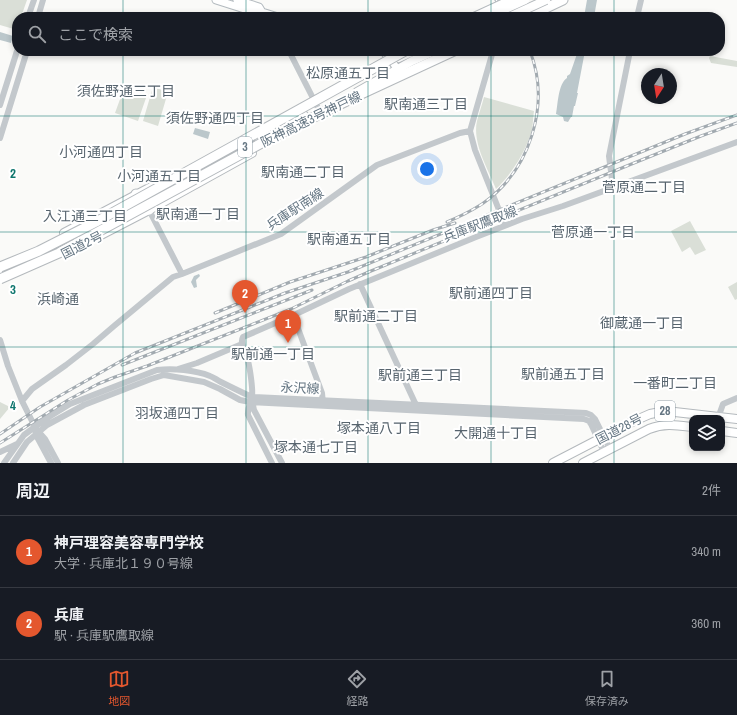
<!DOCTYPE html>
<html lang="ja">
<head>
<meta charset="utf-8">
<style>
	:root { --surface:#171b24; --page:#20242c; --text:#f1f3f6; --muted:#9ea1a6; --line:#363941; --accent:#e4572e }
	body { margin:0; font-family:"Archivo Narrow","Noto Sans JP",sans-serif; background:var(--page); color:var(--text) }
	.controls { position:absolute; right:12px; bottom:12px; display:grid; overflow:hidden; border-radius:8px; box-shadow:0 2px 6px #0003 }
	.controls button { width:36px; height:36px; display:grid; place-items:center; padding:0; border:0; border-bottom:1px solid var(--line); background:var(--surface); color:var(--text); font:20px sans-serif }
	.compass { position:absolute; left:641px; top:68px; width:36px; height:36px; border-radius:50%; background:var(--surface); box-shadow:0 2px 6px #0003; rotate:192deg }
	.you { position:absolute; left:427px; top:169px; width:14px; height:14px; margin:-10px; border:3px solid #fff; border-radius:50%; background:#1a73e8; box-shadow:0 0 0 6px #1a73e833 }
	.badge { display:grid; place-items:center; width:26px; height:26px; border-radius:50%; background:var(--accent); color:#fff; font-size:13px; font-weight:700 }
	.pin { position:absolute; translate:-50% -33px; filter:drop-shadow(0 1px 2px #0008) }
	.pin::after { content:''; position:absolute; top:21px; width:14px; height:12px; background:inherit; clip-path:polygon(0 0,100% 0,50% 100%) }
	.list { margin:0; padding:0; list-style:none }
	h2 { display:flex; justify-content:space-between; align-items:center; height:52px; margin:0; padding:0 16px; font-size:17px }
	h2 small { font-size:13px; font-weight:400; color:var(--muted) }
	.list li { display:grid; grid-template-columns:26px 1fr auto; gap:12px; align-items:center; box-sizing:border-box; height:72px; padding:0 16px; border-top:1px solid var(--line) }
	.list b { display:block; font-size:15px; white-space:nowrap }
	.list p { margin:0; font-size:13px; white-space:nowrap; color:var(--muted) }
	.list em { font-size:13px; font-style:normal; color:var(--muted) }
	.icon { flex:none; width:22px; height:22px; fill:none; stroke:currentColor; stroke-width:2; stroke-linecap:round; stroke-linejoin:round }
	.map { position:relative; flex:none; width:737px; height:463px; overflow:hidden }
	.search { position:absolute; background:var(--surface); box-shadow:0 2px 6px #0003; left:12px; right:12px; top:12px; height:44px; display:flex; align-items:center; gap:10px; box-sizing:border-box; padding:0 14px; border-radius:16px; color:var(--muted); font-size:15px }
	.sheet { height:196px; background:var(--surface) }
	nav { display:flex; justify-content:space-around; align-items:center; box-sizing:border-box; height:56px; border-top:1px solid var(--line); background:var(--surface); font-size:11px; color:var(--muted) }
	nav a { display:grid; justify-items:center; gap:2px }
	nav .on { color:var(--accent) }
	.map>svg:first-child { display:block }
	.green { fill:#dadfd7 }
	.water { fill:#bbc7cb }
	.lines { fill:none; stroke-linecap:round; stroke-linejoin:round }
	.secondary-casing { stroke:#b3babf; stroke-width:9 }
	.trunk-casing { stroke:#b4b9bd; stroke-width:10 }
	.motorway-casing { stroke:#b4b9bd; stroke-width:11 }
	.tertiary { stroke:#c3c8cc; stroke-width:6 }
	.secondary { stroke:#fff; stroke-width:7 }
	.trunk { stroke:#fff; stroke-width:8 }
	.motorway { stroke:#fff; stroke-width:9 }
	.rail-casing { stroke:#a2aab0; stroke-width:3 }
	.rail { stroke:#fff; stroke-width:1.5; stroke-dasharray:4.5; stroke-linecap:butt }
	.trunk-bridge-casing { stroke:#b4b9bd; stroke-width:10; stroke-linecap:butt }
	.motorway-bridge-casing { stroke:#b4b9bd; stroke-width:11; stroke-linecap:butt }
	.trunk-bridge { stroke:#fff; stroke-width:8 }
	.motorway-bridge { stroke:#fff; stroke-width:9 }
	.grid { fill:none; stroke:#0f766e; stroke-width:1; stroke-opacity:0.55 }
	.labels { text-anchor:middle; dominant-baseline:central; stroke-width:4; stroke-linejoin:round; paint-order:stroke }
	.shield { fill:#fff; stroke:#939fa8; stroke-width:1 }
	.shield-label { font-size:12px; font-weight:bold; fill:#657683 }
	.street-label { font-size:13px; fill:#657683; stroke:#fff }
	.neighbourhood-label { font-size:14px; fill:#57646e; stroke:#fff }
	.grid-label { font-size:13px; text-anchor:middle; font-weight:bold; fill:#0f766e; stroke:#fff; stroke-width:4; stroke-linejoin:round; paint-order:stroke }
</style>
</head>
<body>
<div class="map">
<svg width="737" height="463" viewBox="0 0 737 463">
	<rect width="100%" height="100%" fill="#fafaf8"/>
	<path class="green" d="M0 0H27L21 17H17V30L0 25Z
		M710 56 737 61V67L711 63 709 58Z
		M153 87 168 92 158 126 143 121Z
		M123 91 146 98 138 121 115 113Z
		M484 97 534 111C533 117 533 124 532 130 526 151 512 174 496 189 488 169 472 143 477 121 479 113 482 105 484 97Z
		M690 221 706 250 695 255 690 247 682 252 671 231Z
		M737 282V299L735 300 728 287Z
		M0 402 10 407 0 419Z"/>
	<path class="water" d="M587 0H597L594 17H584Z
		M0 32 13 36 11 43 0 40Z
		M578 51H585L577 93H578L575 106H574L572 117H571L568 122 564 121 563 117 556 114C558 104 558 84 567 78V76L570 74Z
		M195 128 210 132 208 139 193 134Z
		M199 274 200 276 196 280 197 287 194 288 191 282 194 276Z"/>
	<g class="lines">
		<g class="secondary-casing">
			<path id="secondary" d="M216 0 257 13 262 12 278 17
				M237 0 259 7 262 12
				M383 51 392 61 397 69"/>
		</g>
		<g class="trunk-casing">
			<path id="trunk" d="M399 58 414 51
				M357 92 412 61 434 51
				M64 233 153 186
				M97 237 149 210 252 153
				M722 431 737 433
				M553 463 634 421 650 414 666 411 737 419
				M583 463 649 429C664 423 676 425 692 427"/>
		</g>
		<g class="motorway-casing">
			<path id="motorway" d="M527 17 563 0
				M357 96 454 51
				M149 210V202L153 196 304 116
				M0 273 57 248 133 207 136 200V194"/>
		</g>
		<path class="tertiary" d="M28 17 34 0
			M38 17 43 0
			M637 17 641 0
			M289 51 320 112
			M0 105 17 51
			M470 131 475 150 505 225
			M0 138 27 51
			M613 187 609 156 630 51
			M137 195 149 210 182 274 281 234 377 165 460 133 470 131 493 51
			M360 284 416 405
			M293 315 322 393 323 404
			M0 340 8 366 22 401 35 427 36 435 51 463
			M178 369 197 363 242 344
			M252 400 254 410 282 463
			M22 401 32 389 66 365 93 344 114 326 173 277 182 274
			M718 418 723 404 737 398
			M37 430 45 439 58 463
			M0 452 17 444
			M4 463 24 435 44 420 70 404 157 370C173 368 195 370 210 376 213 377 217 380 221 382 231 387 241 392 252 397L586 413 591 415 595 419 610 449
			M13 463 27 442 47 425 84 405 151 379 164 375 204 382 220 389 240 400 250 402 584 419 589 421 591 424 604 452
			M272 463 248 415C247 408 251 403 252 396 253 389 250 369 248 361 247 353 239 344 243 337L296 314 349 289 476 237 522 219 563 206 737 142"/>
		<use href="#secondary" class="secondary"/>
		<use href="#trunk" class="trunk"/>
		<use href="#motorway" class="motorway"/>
		<g class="rail-casing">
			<path id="rail" d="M496 0 511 17
				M447 222C459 217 471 211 482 204 530 171 551 105 530 51
				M215 313 290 282 366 257 433 230 455 223
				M122 365 312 290
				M0 434 40 407 135 353 285 293 348 272 685 134 737 115
				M0 443 68 400 98 384 115 377 147 366 291 309 348 281 371 271 634 163 701 136 737 123"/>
		</g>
		<use href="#rail" class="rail"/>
		<g class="trunk-bridge-casing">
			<path id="trunk-bridge" d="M488 17 525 0
				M509 17 546 0"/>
		</g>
		<g class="motorway-bridge-casing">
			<path id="motorway-bridge" d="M475 17 512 0
				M0 267 39 251 96 222 405 51
				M0 279 59 253 269 139 357 96"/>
		</g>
		<use href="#trunk-bridge" class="trunk-bridge"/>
		<use href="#motorway-bridge" class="motorway-bridge"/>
	</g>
	<path class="grid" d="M123 0V17M246 0V17M368 0V17M491 0V17M614 0V17M123 51V463M246 51V463M368 51V463M491 51V463M614 51V463M0 116H737M0 232H737M0 347H737"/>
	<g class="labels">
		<g class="shield">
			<rect x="238" y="137" width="14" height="20" rx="3"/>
			<rect x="655" y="401" width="20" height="20" rx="3"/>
		</g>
		<g class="shield-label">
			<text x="245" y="147">3</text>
			<text x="665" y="411">28</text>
		</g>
		<g class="street-label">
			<text transform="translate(311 119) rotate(-26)">阪神高速3号神戸線</text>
			<text transform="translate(295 209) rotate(-33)">兵庫駅南線</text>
			<text transform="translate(480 224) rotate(-21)">兵庫駅鷹取線</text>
			<text transform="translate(82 245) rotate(-27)">国道2号</text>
			<text transform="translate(300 388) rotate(3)">永沢線</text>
			<text transform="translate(619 429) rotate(-27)">国道28号</text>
		</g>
		<g class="neighbourhood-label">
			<text x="348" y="73">松原通五丁目</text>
			<text x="126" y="91">須佐野通三丁目</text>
			<text x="426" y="104">駅南通三丁目</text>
			<text x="215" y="118">須佐野通四丁目</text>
			<text x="101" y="152">小河通四丁目</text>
			<text x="303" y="172">駅南通二丁目</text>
			<text x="159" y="176">小河通五丁目</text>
			<text x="644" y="187">菅原通二丁目</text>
			<text x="198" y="214">駅南通一丁目</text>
			<text x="85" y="216">入江通三丁目</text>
			<text x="593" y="232">菅原通一丁目</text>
			<text x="349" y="239">駅南通五丁目</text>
			<text x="491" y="293">駅前通四丁目</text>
			<text x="58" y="299">浜崎通</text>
			<text x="376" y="316">駅前通二丁目</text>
			<text x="642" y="323">御蔵通一丁目</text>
			<text x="273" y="354">駅前通一丁目</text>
			<text x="563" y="374">駅前通五丁目</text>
			<text x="420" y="375">駅前通三丁目</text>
			<text x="675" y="383">一番町二丁目</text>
			<text x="177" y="413">羽坂通四丁目</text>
			<text x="379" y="428">塚本通八丁目</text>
			<text x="496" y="433">大開通十丁目</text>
			<text x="316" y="447">塚本通七丁目</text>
		</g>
	</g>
	<g class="grid-label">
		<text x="13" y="178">2</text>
		<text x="13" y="294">3</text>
		<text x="13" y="410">4</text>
	</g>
</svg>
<div class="controls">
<button><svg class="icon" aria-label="layers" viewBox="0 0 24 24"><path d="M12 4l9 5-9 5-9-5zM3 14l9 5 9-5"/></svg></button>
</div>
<svg class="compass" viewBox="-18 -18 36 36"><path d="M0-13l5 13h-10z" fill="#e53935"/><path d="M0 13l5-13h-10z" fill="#9ea1a6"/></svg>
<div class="you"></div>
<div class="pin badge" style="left:288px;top:343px">1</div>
<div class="pin badge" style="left:245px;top:313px">2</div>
<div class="search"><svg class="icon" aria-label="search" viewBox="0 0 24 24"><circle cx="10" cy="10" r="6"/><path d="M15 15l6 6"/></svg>ここで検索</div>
</div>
<section class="sheet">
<h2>周辺<small>2件</small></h2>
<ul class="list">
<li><span class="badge">1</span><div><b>神戸理容美容専門学校</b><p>大学 · 兵庫北１９０号線</p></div><em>340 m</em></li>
<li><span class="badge">2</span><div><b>兵庫</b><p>駅 · 兵庫駅鷹取線</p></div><em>360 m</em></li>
</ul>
</section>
<nav>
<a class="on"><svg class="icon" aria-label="map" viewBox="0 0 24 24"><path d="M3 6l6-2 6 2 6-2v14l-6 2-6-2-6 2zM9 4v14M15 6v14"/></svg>地図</a>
<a><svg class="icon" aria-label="directions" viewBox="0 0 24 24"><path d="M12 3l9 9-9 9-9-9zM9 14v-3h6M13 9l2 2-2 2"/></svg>経路</a>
<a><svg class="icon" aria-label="saved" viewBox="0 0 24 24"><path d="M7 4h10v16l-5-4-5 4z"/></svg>保存済み</a>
</nav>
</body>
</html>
